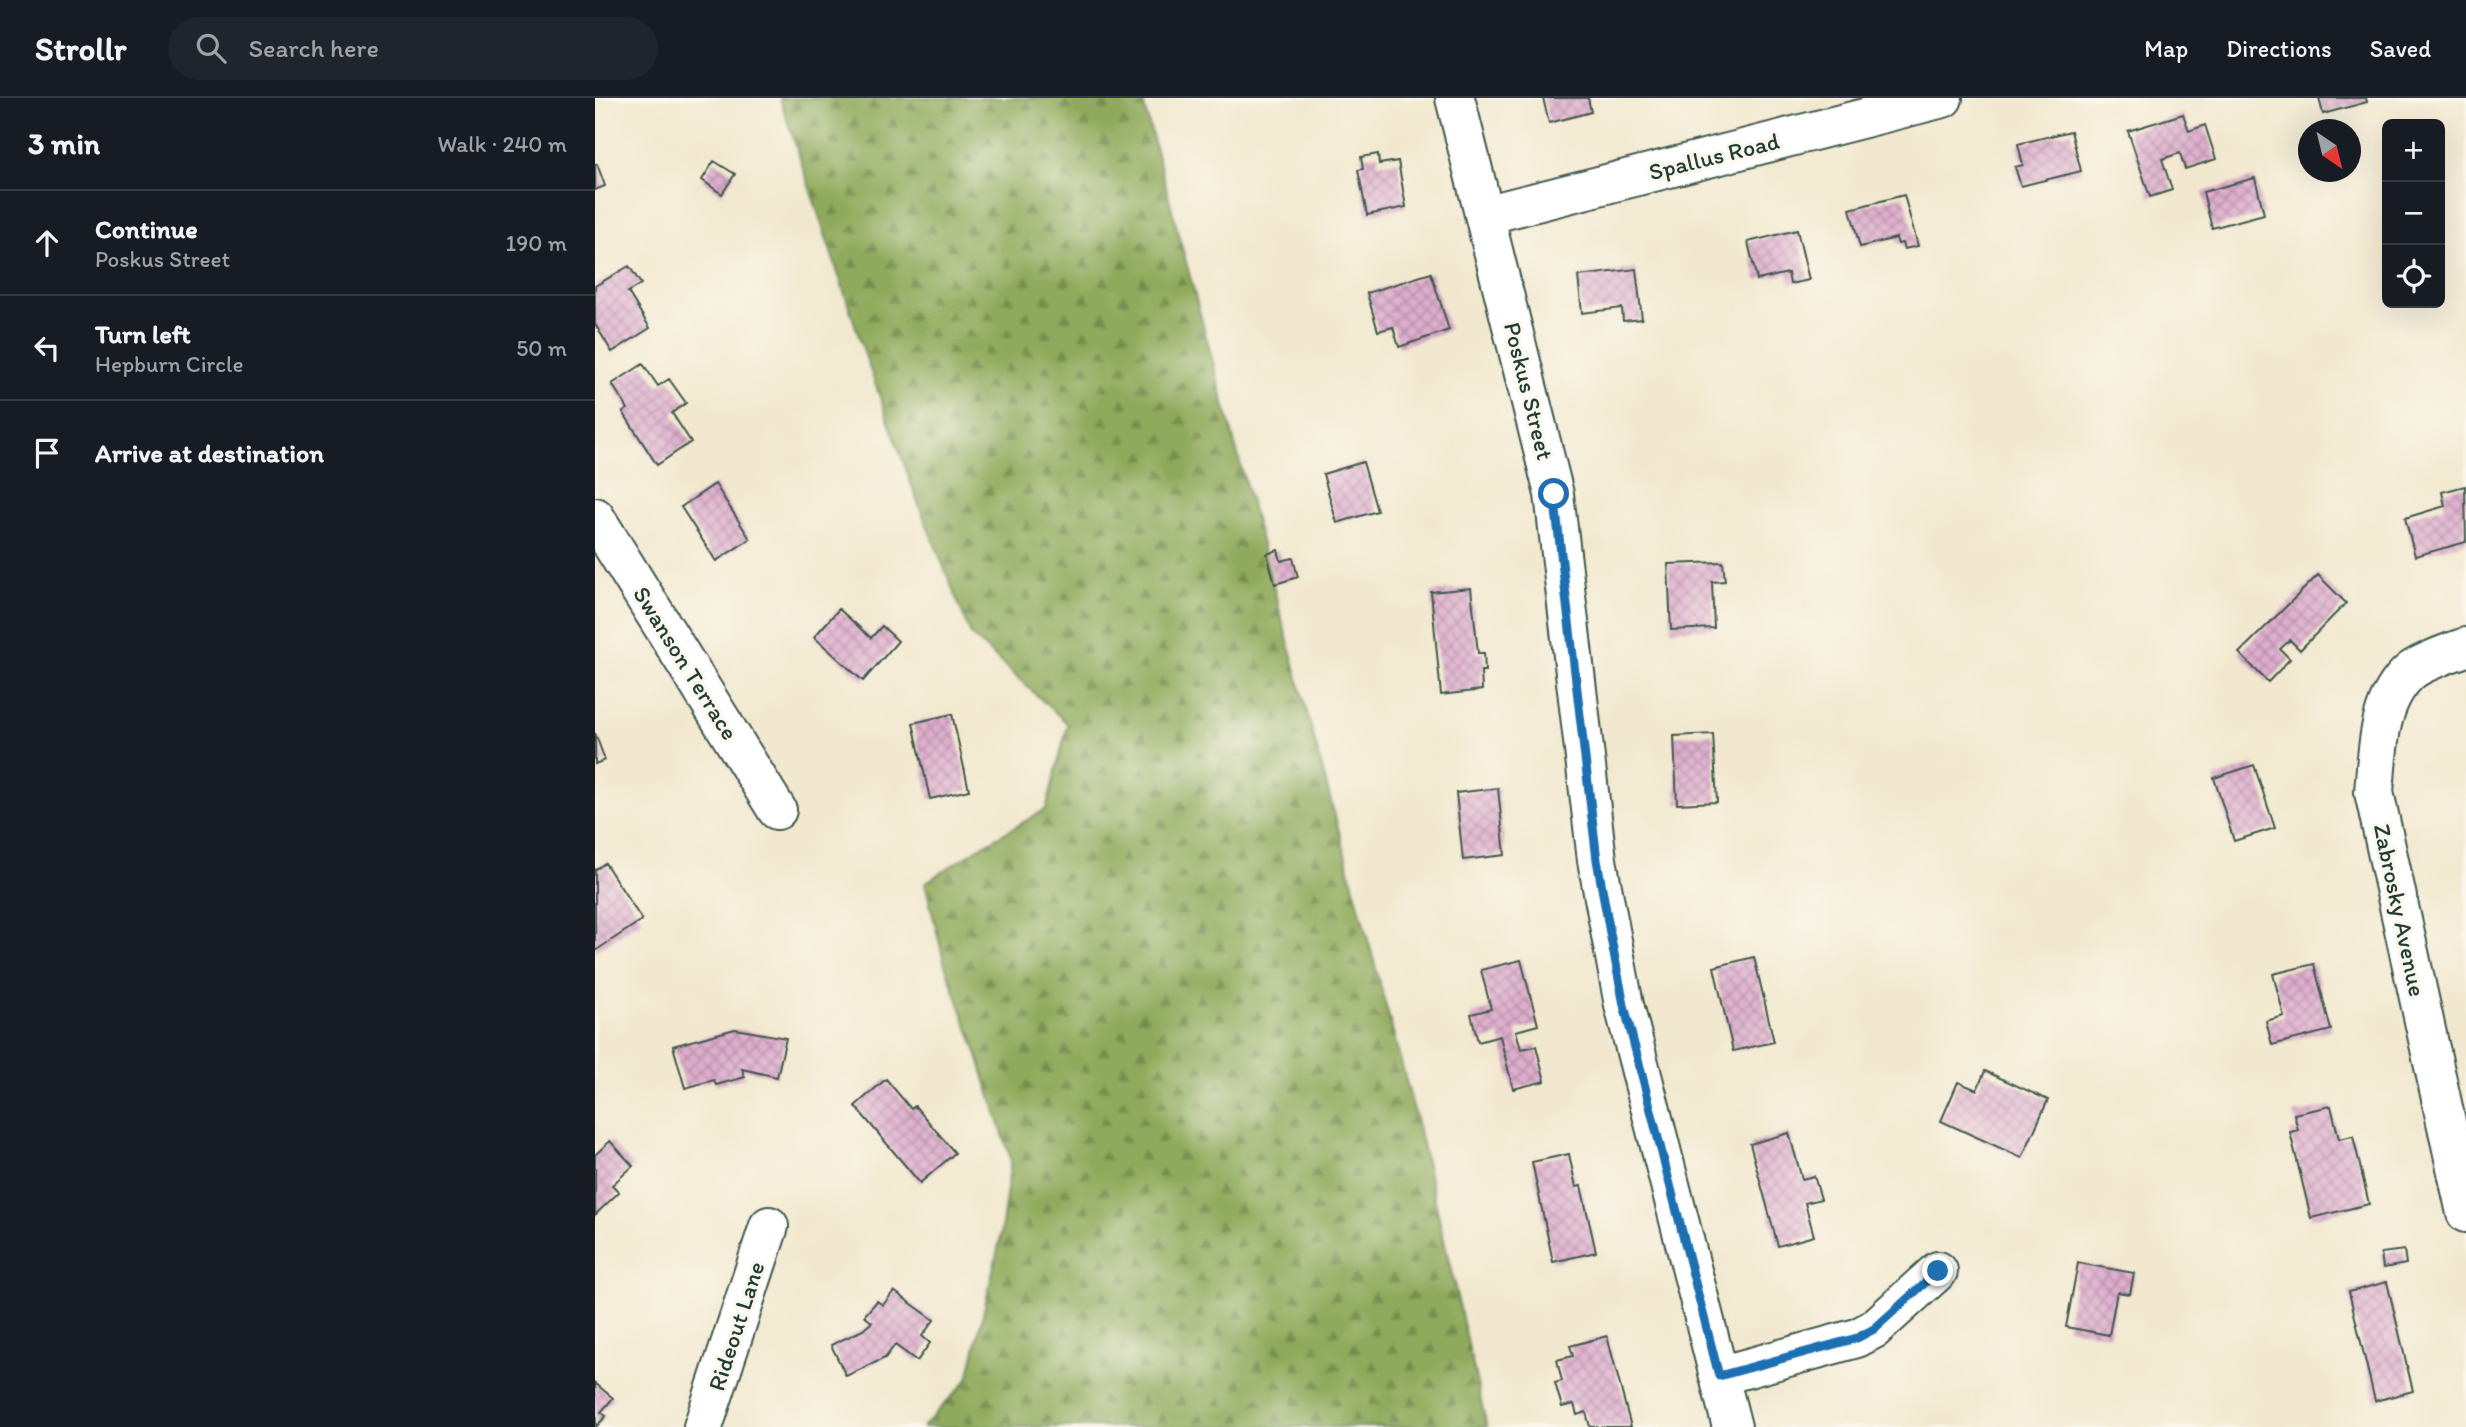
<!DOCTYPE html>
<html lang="en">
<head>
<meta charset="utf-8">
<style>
	:root { --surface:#171b24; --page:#20242c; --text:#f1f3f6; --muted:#9ea1a6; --line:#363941 }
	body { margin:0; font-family:Itim,sans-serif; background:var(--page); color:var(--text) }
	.controls { position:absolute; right:21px; top:21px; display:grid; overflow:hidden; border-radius:10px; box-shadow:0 7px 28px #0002 }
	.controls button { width:63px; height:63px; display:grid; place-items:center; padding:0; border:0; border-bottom:2px solid var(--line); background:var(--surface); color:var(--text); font:35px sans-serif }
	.compass { position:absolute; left:1703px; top:21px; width:63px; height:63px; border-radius:50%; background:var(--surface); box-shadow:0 7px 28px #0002; rotate:145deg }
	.stop { position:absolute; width:21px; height:21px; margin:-16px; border:5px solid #1f6fb2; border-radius:50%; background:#fff }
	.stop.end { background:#1f6fb2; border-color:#fff; box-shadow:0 2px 7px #0008 }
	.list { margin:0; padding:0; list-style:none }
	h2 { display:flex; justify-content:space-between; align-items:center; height:91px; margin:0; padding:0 28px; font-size:30px }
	h2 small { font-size:23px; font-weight:400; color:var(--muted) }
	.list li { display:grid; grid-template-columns:46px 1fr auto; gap:21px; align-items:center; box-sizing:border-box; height:105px; padding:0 28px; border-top:2px solid var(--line) }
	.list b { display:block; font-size:26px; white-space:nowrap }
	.list p { margin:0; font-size:23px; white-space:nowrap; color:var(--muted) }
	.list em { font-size:23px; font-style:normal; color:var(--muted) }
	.icon { flex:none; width:38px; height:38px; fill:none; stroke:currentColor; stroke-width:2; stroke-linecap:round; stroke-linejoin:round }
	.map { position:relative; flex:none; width:1871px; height:1329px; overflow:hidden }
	header { display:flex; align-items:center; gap:42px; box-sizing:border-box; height:98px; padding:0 35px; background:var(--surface); border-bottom:2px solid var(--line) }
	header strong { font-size:33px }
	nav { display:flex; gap:38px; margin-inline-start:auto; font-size:24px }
	.search { width:490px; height:63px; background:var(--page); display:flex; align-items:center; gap:18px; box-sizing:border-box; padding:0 24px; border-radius:38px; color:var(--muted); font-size:26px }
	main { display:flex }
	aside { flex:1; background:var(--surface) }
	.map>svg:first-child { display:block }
	.forest { fill:url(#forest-firs); stroke:#577448; stroke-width:2 }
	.building { fill:url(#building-cross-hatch) }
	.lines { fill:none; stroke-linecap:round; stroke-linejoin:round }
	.minor-casing { stroke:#3f574b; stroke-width:42 }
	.minor { stroke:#fff; stroke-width:38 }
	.route { stroke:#1f6fb2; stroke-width:9 }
	.labels { text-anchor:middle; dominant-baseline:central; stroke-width:6; stroke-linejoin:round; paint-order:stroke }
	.street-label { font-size:24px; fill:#1f3d34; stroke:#fbf7ec }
</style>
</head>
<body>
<header>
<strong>Strollr</strong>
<div class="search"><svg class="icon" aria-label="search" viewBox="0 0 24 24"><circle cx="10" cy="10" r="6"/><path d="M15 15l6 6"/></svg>Search here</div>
<nav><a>Map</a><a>Directions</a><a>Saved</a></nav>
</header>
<main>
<aside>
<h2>3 min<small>Walk · 240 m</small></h2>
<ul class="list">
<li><svg class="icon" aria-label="ahead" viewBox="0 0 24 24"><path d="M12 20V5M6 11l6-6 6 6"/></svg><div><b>Continue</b><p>Poskus Street</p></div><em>190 m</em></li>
<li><svg class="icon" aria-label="left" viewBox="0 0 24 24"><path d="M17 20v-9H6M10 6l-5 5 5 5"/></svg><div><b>Turn left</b><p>Hepburn Circle</p></div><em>50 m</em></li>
<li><svg class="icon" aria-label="arrive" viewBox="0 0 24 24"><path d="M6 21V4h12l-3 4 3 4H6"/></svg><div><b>Arrive at destination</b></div></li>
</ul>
</aside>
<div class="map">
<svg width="1871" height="1329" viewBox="0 0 1871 1329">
	<defs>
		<pattern id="forest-firs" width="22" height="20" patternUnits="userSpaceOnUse" patternTransform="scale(1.75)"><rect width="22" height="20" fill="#8faa5c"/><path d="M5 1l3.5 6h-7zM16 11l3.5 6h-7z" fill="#748c4d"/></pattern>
		<pattern id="building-cross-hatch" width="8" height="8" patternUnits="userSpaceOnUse" patternTransform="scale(1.75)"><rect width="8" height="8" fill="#dfaece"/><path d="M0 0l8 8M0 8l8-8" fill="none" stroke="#b48fa8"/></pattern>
	</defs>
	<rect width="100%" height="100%" fill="#fbf7ec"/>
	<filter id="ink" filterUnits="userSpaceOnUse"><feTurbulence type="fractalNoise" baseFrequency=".0143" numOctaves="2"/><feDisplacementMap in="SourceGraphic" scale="14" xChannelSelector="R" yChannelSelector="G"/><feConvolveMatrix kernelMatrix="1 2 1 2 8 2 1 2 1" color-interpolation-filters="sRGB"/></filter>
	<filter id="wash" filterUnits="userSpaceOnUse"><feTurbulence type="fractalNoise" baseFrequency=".00686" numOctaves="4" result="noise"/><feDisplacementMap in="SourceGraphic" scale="28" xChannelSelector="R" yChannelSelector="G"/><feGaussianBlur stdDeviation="1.57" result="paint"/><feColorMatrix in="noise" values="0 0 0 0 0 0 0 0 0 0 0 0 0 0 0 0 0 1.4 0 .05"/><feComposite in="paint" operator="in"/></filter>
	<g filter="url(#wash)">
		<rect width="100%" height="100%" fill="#f2e8cf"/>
		<path class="forest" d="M185 0H547L821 1020 892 1329H328L373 1281 405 1142 416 1062 382 955 350 867 330 785 382 751 451 711 473 626 376 537 322 402 272 263Z"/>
		<g id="blocks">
			<path class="building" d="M948 0H993L996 14 954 25Z
				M1724 0H1771L1772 4 1728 16Z
				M1588 16 1594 33 1610 27 1621 61 1590 71 1585 55 1567 61 1577 92 1555 99 1533 33Z
				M1476 33 1486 73 1426 88 1420 69 1428 67 1423 46Z
				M783 56 784 66 803 63 811 109 772 117 763 72 768 71 766 59Z
				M119 63 140 76 127 96 107 82Z
				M0 66H2L10 88 0 92Z
				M1660 80 1669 116 1617 130 1608 94Z
				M1309 97 1323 148 1309 151 1307 145 1303 146 1301 140 1265 149 1255 111Z
				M1202 132 1214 182 1195 186 1193 175 1162 182 1153 144Z
				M34 168 46 186 33 194 55 230 17 254 0 226V188Z
				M1041 171 1047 221 1028 223 1027 210 987 215 983 178Z
				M836 175 854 232 804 249 798 229 783 233 772 195Z
				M48 266 63 288 74 281 91 305 77 315 96 344 62 367 28 314 33 311 17 286Z
				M768 364 782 413 742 425 728 376Z
				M120 386 155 441 121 463 86 409Z
				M1870 388 1871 444 1820 458 1810 420 1850 408 1847 394Z
				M683 452 686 463 698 460 703 479 680 486 672 456Z
				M1128 464 1130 483 1117 484 1119 530 1076 532 1073 466Z
				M1723 477 1751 505 1705 552 1695 542 1685 551 1695 561 1673 584 1644 555Z
				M876 490 883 555H889L890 573H886L887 592 846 597 836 494Z
				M244 511 276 540 287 528 303 543 268 583 219 539Z
				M357 616 374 692 335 701 318 625Z
				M0 635 10 662 0 666Z
				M1118 636 1122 704 1082 706 1079 638Z
				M1659 667 1680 730 1639 743 1619 680Z
				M903 690 910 757 868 762 861 695Z
				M10 765 47 822 0 853V772Z
				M1159 859 1179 944 1138 953 1119 869Z
				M926 862 943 927 921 933 926 951 941 948 950 983 918 991 905 938 883 944 876 916 896 911 886 872Z
				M1719 866 1736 932 1677 947 1671 923 1689 918 1678 876Z
				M140 931 191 940 182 979 147 971 150 979 121 987 119 982 90 990 78 948Z
				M1390 973 1453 1002 1427 1060 1346 1023 1363 984 1382 992Z
				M291 981 316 1011 320 1008 360 1055 325 1085 260 1008Z
				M1736 1008 1744 1041 1758 1038 1774 1106 1716 1120 1695 1034 1703 1032 1699 1016Z
				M1194 1035 1207 1081 1219 1078 1226 1101 1210 1105 1219 1138 1183 1148 1155 1046Z
				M15 1043 38 1068 17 1087 24 1094 0 1117V1057Z
				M974 1056 981 1089 986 1088 1001 1154 958 1164 937 1064Z
				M1809 1152 1811 1166 1788 1170 1786 1155Z
				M1483 1165 1539 1175 1535 1196 1522 1194 1514 1237 1471 1229Z
				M1792 1184 1818 1293 1780 1303 1754 1194Z
				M299 1193 339 1222 327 1238 335 1245 322 1263 300 1247 290 1260 251 1278 236 1247 268 1232 277 1224 269 1218 282 1203 288 1207Z
				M1012 1238 1036 1329H995L991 1314 982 1317 979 1306 967 1309 960 1285 967 1283 962 1262 978 1258 975 1248Z
				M0 1285 18 1300 6 1314 11 1318 1 1329Z"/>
		</g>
	</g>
	<g filter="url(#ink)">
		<use href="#blocks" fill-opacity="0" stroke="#3f574b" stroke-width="2"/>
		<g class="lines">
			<g class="minor-casing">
				<path id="minor" d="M860 0 959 396 1002 762 1029 907 1137 1329
					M890 117 1348 0
					M0 419 182 712
					M1871 549C1857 554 1827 564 1816 573 1782 602 1783 653 1779 694L1871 1115
					M1124 1278 1262 1240 1279 1231 1343 1173
					M108 1329 174 1128"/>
			</g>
			<use href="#minor" class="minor"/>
		</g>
	</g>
	<g class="lines" filter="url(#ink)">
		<path class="route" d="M959 396 1002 762 1015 835 1029 907 1124 1278 1262 1240 1279 1231 1343 1173"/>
	</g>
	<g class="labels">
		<g class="street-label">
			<text transform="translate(1119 58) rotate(-14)">Spallus Road</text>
			<text transform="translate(934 293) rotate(76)">Poskus Street</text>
			<text transform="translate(91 565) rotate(58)">Swanson Terrace</text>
			<text transform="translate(1805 812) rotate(78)">Zabrosky Avenue</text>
			<text transform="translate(141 1228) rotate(-72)">Rideout Lane</text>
		</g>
	</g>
</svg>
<div class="controls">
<button>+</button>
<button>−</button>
<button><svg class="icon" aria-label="locate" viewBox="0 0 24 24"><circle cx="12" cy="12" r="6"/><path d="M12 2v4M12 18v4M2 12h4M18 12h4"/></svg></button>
</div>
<svg class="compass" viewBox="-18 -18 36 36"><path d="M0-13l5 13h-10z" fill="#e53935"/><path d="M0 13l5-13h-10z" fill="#9ea1a6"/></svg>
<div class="stop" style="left:959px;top:396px"></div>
<div class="stop end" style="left:1343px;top:1173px"></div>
</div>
</main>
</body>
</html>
